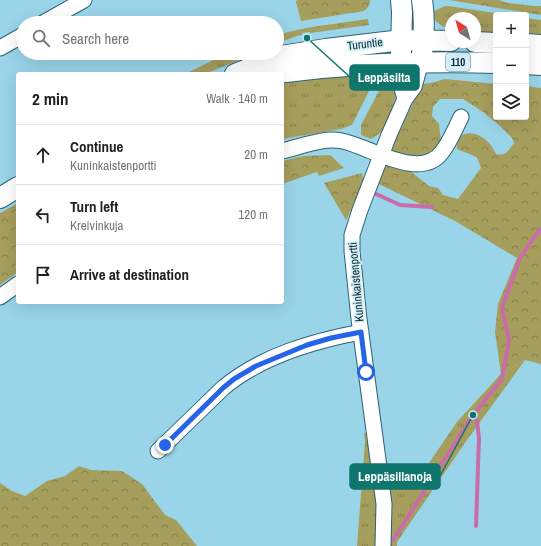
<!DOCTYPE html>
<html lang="en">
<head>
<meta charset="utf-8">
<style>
	:root { --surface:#fff; --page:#f6f6f6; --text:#202124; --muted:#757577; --line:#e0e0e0 }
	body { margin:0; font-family:"Archivo Narrow",sans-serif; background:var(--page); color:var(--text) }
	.controls { position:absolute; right:12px; top:12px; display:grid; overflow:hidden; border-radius:4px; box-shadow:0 4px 16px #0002 }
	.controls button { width:36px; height:36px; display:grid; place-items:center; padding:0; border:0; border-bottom:1px solid var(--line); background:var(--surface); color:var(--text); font:20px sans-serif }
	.compass { position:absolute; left:445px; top:12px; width:36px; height:36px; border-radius:50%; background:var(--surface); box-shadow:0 4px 16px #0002; rotate:323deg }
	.stop { position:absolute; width:12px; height:12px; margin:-9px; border:3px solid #2563eb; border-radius:50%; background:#fff }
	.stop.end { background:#2563eb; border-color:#fff; box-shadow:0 1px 4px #0008 }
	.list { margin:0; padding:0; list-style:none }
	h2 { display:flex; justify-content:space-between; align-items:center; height:52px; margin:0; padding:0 16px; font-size:17px }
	h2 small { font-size:13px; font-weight:400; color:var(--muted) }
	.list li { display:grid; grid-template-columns:26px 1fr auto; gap:12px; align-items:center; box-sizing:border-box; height:60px; padding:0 16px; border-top:1px solid var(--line) }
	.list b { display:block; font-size:15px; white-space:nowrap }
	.list p { margin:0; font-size:13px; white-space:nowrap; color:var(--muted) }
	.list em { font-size:13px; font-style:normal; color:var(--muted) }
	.icon { flex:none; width:22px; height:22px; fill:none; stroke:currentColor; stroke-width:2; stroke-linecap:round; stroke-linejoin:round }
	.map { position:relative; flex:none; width:541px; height:546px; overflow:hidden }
	.search { position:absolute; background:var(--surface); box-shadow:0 4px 16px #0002; left:16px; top:16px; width:268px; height:44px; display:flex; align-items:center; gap:10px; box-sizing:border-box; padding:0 14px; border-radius:22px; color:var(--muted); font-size:15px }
	.panel { position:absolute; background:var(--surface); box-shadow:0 4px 16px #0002; left:16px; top:72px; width:268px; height:232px; border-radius:4px }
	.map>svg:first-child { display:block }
	.grass { fill:url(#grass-tufts) }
	.forest { fill:url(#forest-crowns) }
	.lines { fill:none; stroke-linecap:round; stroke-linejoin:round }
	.stream { stroke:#c96ca9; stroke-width:4 }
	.minor-casing { stroke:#2a6376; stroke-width:17 }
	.major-casing { stroke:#2a6376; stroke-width:22 }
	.minor { stroke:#fff; stroke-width:15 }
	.major { stroke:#fff; stroke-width:20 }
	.route { stroke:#2563eb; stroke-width:5 }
	.labels { text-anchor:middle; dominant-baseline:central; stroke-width:3.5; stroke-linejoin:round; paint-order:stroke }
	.shield { fill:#d3f0fb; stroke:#4b656e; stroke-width:1 }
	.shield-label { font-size:11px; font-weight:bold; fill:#112931 }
	.street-label { font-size:12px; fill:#112931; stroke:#d3f0fb }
	.leader { fill:none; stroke:#0f766e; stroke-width:1.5 }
	.callout-dot { fill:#0f766e; stroke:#d3f0fb; stroke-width:1.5 }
	.callout { fill:#0f766e; stroke:#0f766e; stroke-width:1.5 }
	.callout-label { font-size:13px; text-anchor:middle; font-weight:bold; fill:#fff }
</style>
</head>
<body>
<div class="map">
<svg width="541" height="546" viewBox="0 0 541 546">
	<defs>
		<pattern id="grass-tufts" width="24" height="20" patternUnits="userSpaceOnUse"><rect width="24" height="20" fill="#a69e5c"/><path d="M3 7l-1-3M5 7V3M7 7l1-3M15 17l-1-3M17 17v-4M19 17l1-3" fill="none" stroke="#86814d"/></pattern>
		<pattern id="forest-crowns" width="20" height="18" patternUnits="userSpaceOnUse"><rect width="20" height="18" fill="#a69e5c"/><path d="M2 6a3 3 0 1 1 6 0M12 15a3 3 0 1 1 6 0" fill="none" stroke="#86814d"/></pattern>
	</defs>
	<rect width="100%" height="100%" fill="#9ad4e9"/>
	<path class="grass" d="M445 6H448L508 15H496V32H475V18H451V30C442 27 435 22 430 13Z
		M526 18 541 20V34L526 33Z
		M368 19 369 25 310 33 309 32 302 33V35C293 36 286 41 277 43V35C307 26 337 24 368 19Z
		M228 53H256L205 74H185Z
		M371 72 374 81 352 125 341 129 282 139V83L304 79Z
		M382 85H393L397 93 386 129 371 139 361 135V125Z
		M525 360 467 440 397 542V546H390L391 485 418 479 457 422 501 374Z
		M364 433H368L376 504V546H357L365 442Z"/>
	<path class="forest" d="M297 0H370C370 5 368 8 364 11L301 21 296 2Z
		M449 0H499L508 3 534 6H541V15Z
		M445 79 496 84V117H526V86L541 88V364L525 360 501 374 495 332 498 304 517 258 455 221 377 183 384 166 389 163 409 167 410 171 429 186 438 188 443 195 458 199 481 168 477 157 457 149C456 127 479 131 489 143 492 146 494 150 496 154 506 156 508 151 514 143L512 138 500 126 483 112 463 99H440L433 107 432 116 439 124 441 141 431 153 407 158 390 152 422 84 431 83Z
		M330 155 344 168 319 176 317 172 282 184V161L304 156Z
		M362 173 364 184 346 220 324 183Z
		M18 203V272L0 285V213Z
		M79 466 91 470 122 471 142 484 165 515 176 520 197 546H0V483L12 491 25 496 47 481 65 476Z"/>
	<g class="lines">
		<path class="stream" d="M374 193 400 205 432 207
			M473 415 477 421 479 438 476 526
			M393 540 473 415 502 379 509 340 502 308 520 258 533 239 541 229"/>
		<g class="minor-casing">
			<path id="minor" d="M43 23 84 0
				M0 48 23 35
				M401 62V85L405 99
				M282 151C300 147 323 137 342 141 369 146 420 182 442 152 450 142 455 129 461 117
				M0 297 18 284
				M158 451 223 388C261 356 313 341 361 332
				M383 546 384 504 359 319 352 251V235L360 210 389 135 405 99 414 87 421 62"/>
		</g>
		<g class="major-casing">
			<path id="major" d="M401 0 402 12 401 52
				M475 42 496 43
				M526 44 541 45
				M422 54C424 36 425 18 422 0
				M526 64 541 65
				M235 74 281 56 326 49 402 40 451 41
				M261 74C281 73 301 70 321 68 380 63 438 61 496 63
				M0 198 18 187"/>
		</g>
		<use href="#minor" class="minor"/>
		<use href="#major" class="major"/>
	</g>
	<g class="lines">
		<path class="route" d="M165 445 223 388 234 379 256 366 307 345 331 338 361 332 366 372"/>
	</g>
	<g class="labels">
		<rect class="shield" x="446" y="53" width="24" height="18" rx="3"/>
		<g class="shield-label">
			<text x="458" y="62">110</text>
		</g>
		<g class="street-label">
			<text transform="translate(365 44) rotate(-7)">Turuntie</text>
			<text transform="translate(356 282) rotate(-95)">Kuninkaistenportti</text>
		</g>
	</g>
	<path class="leader" d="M307 38L350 77M473 415L440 476"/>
	<g class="callout-dot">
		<circle cx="307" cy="38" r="4"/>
		<circle cx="473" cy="415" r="4"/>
	</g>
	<g class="callout">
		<rect x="350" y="65" width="69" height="25" rx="4"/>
		<rect x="350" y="464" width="90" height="25" rx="4"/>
	</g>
	<g class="callout-label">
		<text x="384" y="82">Leppäsilta</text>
		<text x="395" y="481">Leppäsillanoja</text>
	</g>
</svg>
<div class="controls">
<button>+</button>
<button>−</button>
<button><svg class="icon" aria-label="layers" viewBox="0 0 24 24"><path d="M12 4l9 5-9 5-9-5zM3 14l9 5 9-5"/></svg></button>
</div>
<svg class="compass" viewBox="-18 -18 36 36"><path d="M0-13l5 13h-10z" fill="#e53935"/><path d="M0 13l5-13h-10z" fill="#757577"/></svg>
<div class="stop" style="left:366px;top:372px"></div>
<div class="stop end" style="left:165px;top:445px"></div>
<div class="search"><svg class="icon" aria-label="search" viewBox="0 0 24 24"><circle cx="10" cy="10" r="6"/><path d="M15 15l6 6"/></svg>Search here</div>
<section class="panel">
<h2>2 min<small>Walk · 140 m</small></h2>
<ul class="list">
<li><svg class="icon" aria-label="ahead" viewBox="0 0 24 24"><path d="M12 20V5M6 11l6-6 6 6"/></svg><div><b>Continue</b><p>Kuninkaistenportti</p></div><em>20 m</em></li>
<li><svg class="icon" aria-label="left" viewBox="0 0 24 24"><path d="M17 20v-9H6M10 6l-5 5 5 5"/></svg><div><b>Turn left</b><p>Kreivinkuja</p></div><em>120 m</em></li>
<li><svg class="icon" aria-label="arrive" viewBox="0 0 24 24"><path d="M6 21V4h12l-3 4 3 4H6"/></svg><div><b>Arrive at destination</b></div></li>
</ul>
</section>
</div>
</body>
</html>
